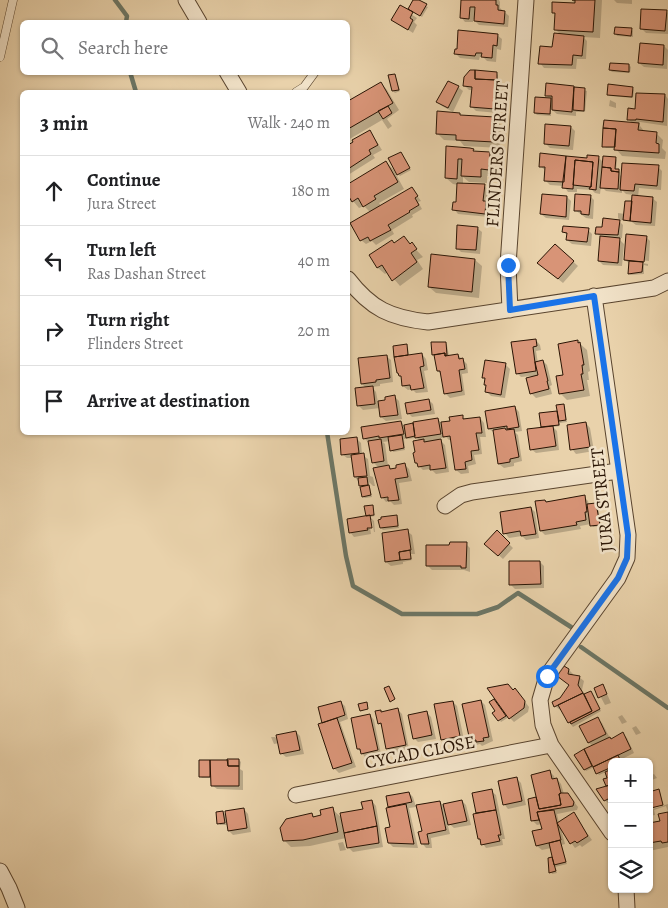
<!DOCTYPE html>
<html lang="en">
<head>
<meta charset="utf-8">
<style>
	:root { --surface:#fff; --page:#f6f6f6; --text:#202124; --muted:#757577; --line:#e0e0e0 }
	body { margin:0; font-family:Alegreya,serif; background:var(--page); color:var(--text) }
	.controls { position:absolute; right:15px; bottom:15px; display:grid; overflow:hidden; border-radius:8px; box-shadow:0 1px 4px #0004 }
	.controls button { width:45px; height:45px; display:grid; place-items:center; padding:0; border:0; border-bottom:1px solid var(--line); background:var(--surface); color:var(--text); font:25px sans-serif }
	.stop { position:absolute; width:15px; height:15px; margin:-11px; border:4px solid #1a73e8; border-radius:50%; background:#fff }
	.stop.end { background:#1a73e8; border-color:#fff; box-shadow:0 1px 5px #0008 }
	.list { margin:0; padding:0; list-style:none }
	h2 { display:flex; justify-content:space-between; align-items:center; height:65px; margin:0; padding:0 20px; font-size:21px }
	h2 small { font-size:16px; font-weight:400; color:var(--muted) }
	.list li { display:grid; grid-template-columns:32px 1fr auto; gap:15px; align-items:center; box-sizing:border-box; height:70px; padding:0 20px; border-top:1px solid var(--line) }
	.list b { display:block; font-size:19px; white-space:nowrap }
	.list p { margin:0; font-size:16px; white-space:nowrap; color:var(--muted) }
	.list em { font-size:16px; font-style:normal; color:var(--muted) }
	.icon { flex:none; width:28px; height:28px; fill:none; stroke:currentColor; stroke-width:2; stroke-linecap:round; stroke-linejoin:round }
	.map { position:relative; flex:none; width:668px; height:908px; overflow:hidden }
	.search { position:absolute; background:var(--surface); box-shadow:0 1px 4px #0004; left:20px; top:20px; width:330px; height:55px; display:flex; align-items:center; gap:12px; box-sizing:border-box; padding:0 18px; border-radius:8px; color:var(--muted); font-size:19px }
	.panel { position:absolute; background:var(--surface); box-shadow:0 1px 4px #0004; left:20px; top:90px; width:330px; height:345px; border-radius:8px }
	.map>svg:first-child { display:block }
	.shadow { fill:#0003; fill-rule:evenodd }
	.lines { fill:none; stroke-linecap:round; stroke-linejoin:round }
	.stream { stroke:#6c7665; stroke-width:4.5 }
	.building { fill:#d89477; stroke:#291404 }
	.lane-casing { stroke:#59442e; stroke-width:9 }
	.street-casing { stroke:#59442e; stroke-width:17 }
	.lane { stroke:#f1e2c8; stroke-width:8 }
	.street { stroke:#f1e2c8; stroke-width:15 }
	.route { stroke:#1a73e8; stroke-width:6 }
	.labels { text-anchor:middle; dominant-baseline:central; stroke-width:5; stroke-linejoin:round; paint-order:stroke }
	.street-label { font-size:18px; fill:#291404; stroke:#f1e2c8 }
</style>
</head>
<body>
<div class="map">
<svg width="668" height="908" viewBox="0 0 668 908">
	<rect width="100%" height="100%" fill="#e9d2ab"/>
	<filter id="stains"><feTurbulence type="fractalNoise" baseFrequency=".004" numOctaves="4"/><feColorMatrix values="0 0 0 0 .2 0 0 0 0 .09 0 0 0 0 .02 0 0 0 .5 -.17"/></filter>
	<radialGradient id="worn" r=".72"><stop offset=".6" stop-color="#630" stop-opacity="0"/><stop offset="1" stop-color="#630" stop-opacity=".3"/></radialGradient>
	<path class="shadow" d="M414 0 428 7 422 17 409 9Z
		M462 0H499L500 2V8L509 16 508 27 479 25 473 19V22H465L461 17Z
		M572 0H602L600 38 583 37 587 41 586 59H577L576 69 544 68 540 63 554 49 561 35 555 29 556 15 553 12 576 5Z
		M614 0H632V4L617 3Z
		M400 7 417 18 414 22 417 25 413 33 393 20Z
		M666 11 668 13V34L646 33 642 29Z
		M631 29 633 31V37L617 36 616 34Z
		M497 35 502 39 501 50 497 49 496 62 487 61 483 57 480 56 479 60 460 58 456 54Z
		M664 46 668 50 667 69 644 67 639 63Z
		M629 65 631 67 630 73 612 72 610 70Z
		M470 71 496 73 498 75V83L500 86 498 113 476 111 472 107 473 90H469L465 86V78ZM479 78 498 79V82L479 80Z
		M395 75 400 91 395 93 393 91Z
		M381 83 387 90 399 110 387 119 392 126 388 129 382 120 348 140V103Z
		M448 83 458 87 463 91 453 112 442 106 438 102Z
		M574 87 587 91 585 112H576V116L557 114 551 109V116L537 115 535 113 550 99 546 95Z
		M632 88 634 90 633 98 610 96 608 94Z
		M637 94 665 95 668 99 667 126 640 122V126L645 132 656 133 663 140 662 148 666 152 665 159 622 156 616 149 617 134H614L613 148H606L604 146 605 122 633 124 628 119 629 110H636Z
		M610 100 616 103V108L609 106Z
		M459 114 462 117 495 119 501 125 500 148 464 146 460 141 444 140 437 133Z
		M571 127 575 131 573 150 550 148 545 143Z
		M370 131 382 150 373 155 375 158 348 175V147Z
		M448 148 490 153 496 160V176H487V183L469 182 463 177V185L483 184 488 190 487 204 490 207 489 217 458 214 454 209 457 204 458 185 453 184 446 178Z
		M402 155 411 170 400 176 398 174Z
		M598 157 604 163 615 158 617 160 616 170 620 172V175L623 178 658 167 662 171 661 190 639 188 638 197 652 198 657 202 655 226 636 225 632 222 634 195 626 194 622 190V193L606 191 601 186 600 194 595 193 592 190 577 189V192H568L564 186 550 185 545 180 546 171 540 166Z
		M386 162 393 169 404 189 379 203 381 206 412 188 421 201 418 202 422 209 412 215 413 217 392 230 394 234 376 245 372 241 366 244 361 240 370 212 364 206 359 208 353 201 348 193V185Z
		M590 196 594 200 593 219 586 218 575 210Z
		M567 197 571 201 569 220 546 218 541 214Z
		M630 203 629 221 620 220 618 218V213L625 214Z
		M619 221 623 225 622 238H618L624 244 622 266 603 265 599 261 601 238 597 233Z
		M477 228 482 232 480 254 461 252 457 248Z
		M588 230 592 234 591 246 572 244 567 240 568 236 564 232Z
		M404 237 423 257 417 260 423 269 400 286 388 272 385 274 378 268 371 256Z
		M646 237 650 241 649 261 640 260 642 263 648 264V266L644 265V274L631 275 629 274 630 264 625 260Z
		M555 245 578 266 563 283 543 267Z
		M475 260 482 266 479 298 436 293 429 287Z
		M536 340 540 345 541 350 536 351 538 363 543 361 547 365 552 385 550 386 552 394 536 398 531 393 532 376 521 377 517 373Z
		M578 342 587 350 590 371 588 372 589 380H587L590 396 567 400 560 393 564 376Z
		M445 343 447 345 449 356 458 355 467 364 468 373 462 374 465 395 450 398 445 393 442 375 438 371 436 357 433 354Z
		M406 346 408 348 409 356 422 354 426 359 428 370 424 371 428 392 416 393 412 389 408 390 403 386 402 378 398 372 394 347Z
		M386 356 391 360 393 382 380 384V386L372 387 376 392 378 402 387 401 395 397 399 401 402 419 386 421 381 417 380 408 363 410 359 406 366 388 362 384Z
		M505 364 510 369 505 398 491 396 487 392V387L485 384 486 379 484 377Z
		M429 400 433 404 435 414 412 417 408 413Z
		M563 405 565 407 567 422 560 423V426L553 427 557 431 559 450 536 453 531 449 543 428 541 414 559 412Z
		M515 407 519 412 522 431 515 432 518 435 522 461 514 463V466L504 468 499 464 495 433 489 429Z
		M462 417 466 420 480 418 484 423 486 437H480L482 454 474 455 476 464 468 466 469 473 461 474 456 470 452 440H449L446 437 439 439 445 445 449 472 436 474 431 469 423 470 416 463 420 441 417 438 404 439 405 450 393 452 390 441 383 442 385 444 388 466 392 470 405 465 409 469 412 481 399 483 402 504 394 505 390 501 386 502 382 497 379 468 373 462 368 442 364 438 401 422 405 426 438 420 442 423 451 422Z
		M586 423 590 428 594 451 576 454 572 449Z
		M357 439 361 443 362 455 368 459 370 476 373 477 375 486H373L369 482 372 497 365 498 363 497V488L355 477 353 458H347L342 454Z
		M584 497 588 501 589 505 596 504 598 506 601 526 593 527 591 524 580 526 581 529 545 535 541 531 547 503Z
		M372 506 375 516 370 517 374 521 375 532H374L372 520H369L371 534 354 537 350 532 368 517Z
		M531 508 535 512 539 538 526 540 522 536 509 538 505 533Z
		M396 516 398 518 399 528 383 530 381 528Z
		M407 531 412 535 415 554H411L412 560 403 562V564L391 566 386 562 384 534Z
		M497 532 513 548 503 559 486 544Z
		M466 544 470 548V572L464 570H432L427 565 451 546Z
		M540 562 544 566V588L515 589 510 584Z
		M569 670 573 674 572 676 579 677 584 681 582 690 585 695 592 694 601 711 573 727 569 722 562 709 560 710 555 706 570 685 563 680Z
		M604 687 611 703 605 705 596 688Z
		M513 691 519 694 529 707 528 712 514 722 509 717 501 722 494 713 496 711 494 700 498 704Z
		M481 701 485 705 493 741 482 746 480 744 476 745 472 741Z
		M340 702 345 706 348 719 340 722 356 767 339 773 334 768 324 723Z
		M453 702 457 706 464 740 447 744 442 739Z
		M398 710 402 714 409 749 392 753 387 748 383 727 379 723 382 713Z
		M427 713 431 717 436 739 418 742 414 738Z
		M370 715 374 720 381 754 366 758 358 749Z
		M622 715 627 722 622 724 618 717Z
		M597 719 602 723 611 740 623 734 627 738 634 753 620 760 612 762V803L609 804 605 800 608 786 605 780 609 778 606 772 599 775 594 767 586 771 575 755 593 746 589 743 581 727Z
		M636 726 641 733 636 735 632 728Z
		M296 732 300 736 304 754 286 757 281 753 279 743 274 744 271 737H275L279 741Z
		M639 758 643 762H631Z
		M239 760 241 762 240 769 243 771V790L217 789 212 785V778H202L200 776V761Z
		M550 772 554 776 555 780 557 779 561 784 564 794H568L578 807 577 810 557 814 559 823 573 814 592 840 582 847 580 845 575 848 561 829 565 844 561 845 567 864 555 867 557 873 552 874 551 872 549 859 554 857 551 848 542 850 537 846 534 832 543 829 542 824 537 825 532 820 529 800 538 798Z
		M654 774 657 778 649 781V776Z
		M517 779 521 783 526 805 508 809 504 804Z
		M491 791 496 795 505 839H502L503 845 486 848 479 838 477 814 473 794Z
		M658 791 663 803 653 807V809L668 804V812L666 806 654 810 655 815 649 816V794Z
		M409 793 413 797 416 807 409 808 418 848 393 847 389 843 391 828 387 797Z
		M372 801 376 806 383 847 353 852 348 847 346 838 310 846 291 847 284 840 312 814 315 818 323 816 332 809 342 818 364 810Z
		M462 801 466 805 471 825 454 828 447 822 450 834 431 838 432 848H426L422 843 424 832 440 802 446 808Z
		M244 809 248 814 251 832 233 835 229 831 228 825H220L219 823 223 812 227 816Z
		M668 813V847L649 851V824L661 822Z
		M343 842 346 850 340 851 338 843Z"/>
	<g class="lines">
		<path class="stream" d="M115 0 127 16 126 22
			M130 72 136 92
			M327 432 346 556 353 586 402 614H477L498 607 518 593 571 627
			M581 647 668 708"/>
	</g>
	<path class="building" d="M413 0H419L427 4 420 16 408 9Z
		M461 0H496V5H498V10L505 11 504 24 474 21 475 7H470L469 19 460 18Z
		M572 0H595L593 32 554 30 555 13H552V2L575 3V0Z
		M400 5 413 12 410 18 413 20 408 30 391 20Z
		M641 9 667 10 665 31 640 29Z
		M615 27 632 28 631 36 614 34Z
		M458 30 498 34 497 46 493 45 492 58 481 57 482 53H476L475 56 454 54 455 49H457Z
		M554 33 584 36 582 56 573 55 572 65 538 64 540 46 552 47Z
		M640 43 664 45 663 65 638 63Z
		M610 63 629 64V72L609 70Z
		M470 70H475V79L497 80 495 109 470 107 472 87 463 86 464 77Z
		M475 70 497 72V80L475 79Z
		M395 74 399 90 392 91 388 75Z
		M448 81 459 86 448 108 436 102Z
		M381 82 393 103 348 129V101Z
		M546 83 574 86 572 112 552 110V96H545Z
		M608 84 633 87 632 97 607 95Z
		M574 87 585 88 584 111 573 110Z
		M636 93 665 94 663 122 636 119V120H627L628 108 635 109Z
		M535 97 551 98 550 114 534 113Z
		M388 106 392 113 383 119 378 111Z
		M437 111 460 113V115L495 117 494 142 456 140V135L436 134Z
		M604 120 639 123 638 130 657 132 656 143 659 144V153L614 150 616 129 603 128Z
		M545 124 571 126 569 146 544 144Z
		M603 128 616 129 615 147H602Z
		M370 130 378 145 369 150 371 154 348 169V145L353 142 352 140Z
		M446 146 470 148 474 149 473 151 490 152 489 170 481 169V177L461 176 462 159H458L457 179 445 178Z
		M401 152 410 168 397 175 388 158Z
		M540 153 566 156 564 182 544 181 545 167H539Z
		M587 155 599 156 596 190 589 189 590 187H591L593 162 575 160 573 189 562 188 566 156 587 158Z
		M603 156 616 157 615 169H619V172L611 171V168L602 167Z
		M575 160 593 162 591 187 573 185Z
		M386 161 398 182 374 196 376 199 363 207 358 198 352 202 348 195V184Z
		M622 163 659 165 657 186 635 184 634 191 620 190Z
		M602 167 611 168V171L619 172 618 189 600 188Z
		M457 183 485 184 483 201H486L485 214 452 210 453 202H456Z
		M412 187 418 196 415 198 419 205 409 211 410 212 388 225 391 230 370 241 368 237 360 241 350 223Z
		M542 194 567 196 566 217 540 214Z
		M575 194 591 195 589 215 581 214V211H574Z
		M632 195 653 197 651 223 630 221Z
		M625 201H632L630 221 623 220Z
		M603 218 620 220 618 235 595 234 596 227H602Z
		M457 225 478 227 476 250 456 249Z
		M563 226 589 228 587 242 566 240 567 233 562 232Z
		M626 234 647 236 644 262 624 260Z
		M404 236 410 244 412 242 417 249 411 253 417 262 392 281 382 265 377 268 369 255 392 240 394 243Z
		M600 236 620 238 618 263 598 261Z
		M555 244 574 261 558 279 537 263Z
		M431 254 475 259 472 292 428 287Z
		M629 261 643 262 642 272 628 274Z
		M536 339 537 346 533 347 536 371 516 374 511 342Z
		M578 340V343L580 342 584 365H582L583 374H581L584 390 559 394 556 376 563 375 558 344Z
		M431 342H446L447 355 445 356V353L432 355Z
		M407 344 408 355 394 357 393 346Z
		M422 353 424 366 420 367 424 388 411 390 410 385 402 386 401 376H399L398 373H397L394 357Z
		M445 353V356L458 354 459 359 463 358 465 369 459 370 462 391 444 394 440 371H437L434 355Z
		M387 355 390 378 376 380V382L361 384 358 358Z
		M485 360 506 363 501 395 485 392 486 385H484L485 378H482Z
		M543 360 548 381H547L549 389 530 394 526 378 538 375 535 362Z
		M373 386 375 404 357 406 355 388Z
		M395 395 398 415 380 417 378 401 385 400V397Z
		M429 399 431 410 407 414 405 403Z
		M564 404 566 420 559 421 556 405Z
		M515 406 519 427 507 429V426L488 429 485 411Z
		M557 411 559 425 541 427 539 413Z
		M463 415V419L480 417 482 433H476L479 450 471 451 472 460 465 462 466 469 455 470 450 436 443 437 441 422 450 421 449 417Z
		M438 418 441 434 415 438 413 422Z
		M401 421 404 434 379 438V436L363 439 361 427Z
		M586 422 590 447 570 450 567 425Z
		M413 423 415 436 406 438 404 425Z
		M553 426 556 446 530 450 527 429Z
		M505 428 506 430 514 429 519 457 510 459V462L498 464 493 430Z
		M402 435 404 448 390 451 388 437Z
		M357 437 359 453 341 455 340 439Z
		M381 439 384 461 372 463 368 441Z
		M424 439V442L441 439 446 468 430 470V465L418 467 417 463H415L413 453 415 452 413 441Z
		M364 453 367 476 354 477 351 455Z
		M405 463 408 477 395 479 399 500 388 501V497L381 498 373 468 389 465 390 469 396 468V465Z
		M367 477 368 485 359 486 358 478Z
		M369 485 371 495 362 497 360 487Z
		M585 495 587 512H585L586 520 576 522 577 525 540 531 535 501 545 500 546 502Z
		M596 503 600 525 590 526 587 504Z
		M373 505 374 515 366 516 364 506Z
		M531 507 536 534 521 536 520 531 503 534 500 512Z
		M370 515 372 528H367L368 530 349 533 347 519Z
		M397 515 398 526 380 528 378 520 381 519V517Z
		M408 529 411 550 399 552 400 560 385 562 382 533Z
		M497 530 510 543 498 556 484 544Z
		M450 542H467L466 568H461V566H426V545H449Z
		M410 550 411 559 400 560 399 552Z
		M509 561H540L541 584 509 585Z
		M564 666 569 669 568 674 580 676 578 685 583 693 554 707 552 702 560 698 569 685 557 676Z
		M508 684 513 690 515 688 525 701 524 708 509 719 487 688Z
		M603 684 607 694 598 698 594 688Z
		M389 686 395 699 390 702 384 688Z
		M591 691 600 709 571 724 570 722 592 711 584 694Z
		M583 693 592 711 568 723 558 705Z
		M494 699 506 716 498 721 492 713 495 711 489 702Z
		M481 700 489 737 483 738 484 741 476 742V740L470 741 462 704Z
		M341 701 345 715 322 723 318 707Z
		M453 701 460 736 441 740 434 704Z
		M367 702 368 709 360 711 358 704Z
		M398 708 406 745 386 749 381 723 378 724 375 711 381 710V712Z
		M427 711 432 735 413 739 408 715Z
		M370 714 378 750 361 754 360 749H357L351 718Z
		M598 717 606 734 588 743 579 726Z
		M337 718 352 763 333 769 318 724Z
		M296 731 300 750 280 754 276 735Z
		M623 732 631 749 593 767 584 749 610 737 611 739Z
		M584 749 592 766 584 770 574 755Z
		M618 755 621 762H612V767L596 774 593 767Z
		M227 759H239V766H228Z
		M199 760H210V777H199Z
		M210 760H228V766H239V786H211Z
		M612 769V788L610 785 606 786 603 779 607 778 605 772Z
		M550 770 552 779 557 778 561 793 559 794 561 805 539 809 531 775Z
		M517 777 522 801 503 805 498 781Z
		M610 785 612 797 604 801 596 789Z
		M492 789 496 810 476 813 472 793Z
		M659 789 663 805 651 808 649 792Z
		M409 792 412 802 388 807 386 796Z
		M561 793H568L574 802 573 806 537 812 539 820 531 821 528 799 536 797 539 809 556 806 561 805 559 794Z
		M372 800 377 826 344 833 340 813 363 809 361 802Z
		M462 800 467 821 448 825 443 804Z
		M440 801 446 830 427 834 429 844H421L418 832 422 831 416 805Z
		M406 804 414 844 388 843 385 828 390 827 386 808Z
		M333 807 338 832 303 840 283 841 280 828 286 819 312 813 313 817 321 815 320 810Z
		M244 808 247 828 228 831 225 811Z
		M495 810H496L501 835H498L500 841 481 845 480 839H478L473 814Z
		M554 810 561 840 536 846 532 831 542 829 537 812Z
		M223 811 225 823 217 824 216 812Z
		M574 812 588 836 577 843 575 841 570 844 557 823Z
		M668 812V842L662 843 661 841 649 843V823L660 821 658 814Z
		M377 826 379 843 347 848 344 833Z
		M560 840 566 862 554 865 549 843Z
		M552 857 556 871 549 873 548 858Z"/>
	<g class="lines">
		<g class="lane-casing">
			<path id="lane" d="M0 57 13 0
				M296 92 304 87 315 72"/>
		</g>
		<g class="street-casing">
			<path id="street" d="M186 0 199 22
				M227 72 239 92
				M348 279C371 309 391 318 428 322L654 288 668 281
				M594 296 628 535 627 558 618 578 547 676 540 700 543 725 551 745 612 833
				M510 310 508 265 526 0
				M445 506 461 495 472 492 618 471
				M296 795 551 745
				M0 871 9 888 17 908
				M626 889 627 908"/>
		</g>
		<use href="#lane" class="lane"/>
		<use href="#street" class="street"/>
	</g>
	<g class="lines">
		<path class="route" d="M508 265 510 310 594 296 628 535 627 558 618 578 547 676"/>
	</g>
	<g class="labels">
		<g class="street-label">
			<text transform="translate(497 154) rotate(-86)">FLINDERS STREET</text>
			<text transform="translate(602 500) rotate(-96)">JURA STREET</text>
			<text transform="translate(420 752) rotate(-11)">CYCAD CLOSE</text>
		</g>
	</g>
	<rect width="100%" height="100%" filter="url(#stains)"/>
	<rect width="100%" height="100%" fill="url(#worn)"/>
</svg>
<div class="controls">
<button>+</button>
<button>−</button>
<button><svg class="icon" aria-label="layers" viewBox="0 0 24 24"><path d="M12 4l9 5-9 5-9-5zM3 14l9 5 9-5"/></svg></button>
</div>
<div class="stop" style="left:547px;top:676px"></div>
<div class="stop end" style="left:508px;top:265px"></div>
<div class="search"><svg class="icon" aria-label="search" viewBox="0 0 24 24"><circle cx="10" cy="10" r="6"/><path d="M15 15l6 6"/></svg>Search here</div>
<section class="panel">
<h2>3 min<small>Walk · 240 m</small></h2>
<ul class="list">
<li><svg class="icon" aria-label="ahead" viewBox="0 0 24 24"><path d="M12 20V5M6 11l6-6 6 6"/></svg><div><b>Continue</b><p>Jura Street</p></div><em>180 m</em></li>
<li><svg class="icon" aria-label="left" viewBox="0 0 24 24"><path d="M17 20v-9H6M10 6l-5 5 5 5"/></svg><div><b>Turn left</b><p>Ras Dashan Street</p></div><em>40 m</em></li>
<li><svg class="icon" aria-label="right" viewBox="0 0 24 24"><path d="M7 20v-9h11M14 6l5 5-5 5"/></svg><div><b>Turn right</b><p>Flinders Street</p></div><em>20 m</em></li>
<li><svg class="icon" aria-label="arrive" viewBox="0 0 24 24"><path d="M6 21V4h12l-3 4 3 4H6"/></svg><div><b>Arrive at destination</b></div></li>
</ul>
</section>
</div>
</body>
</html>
